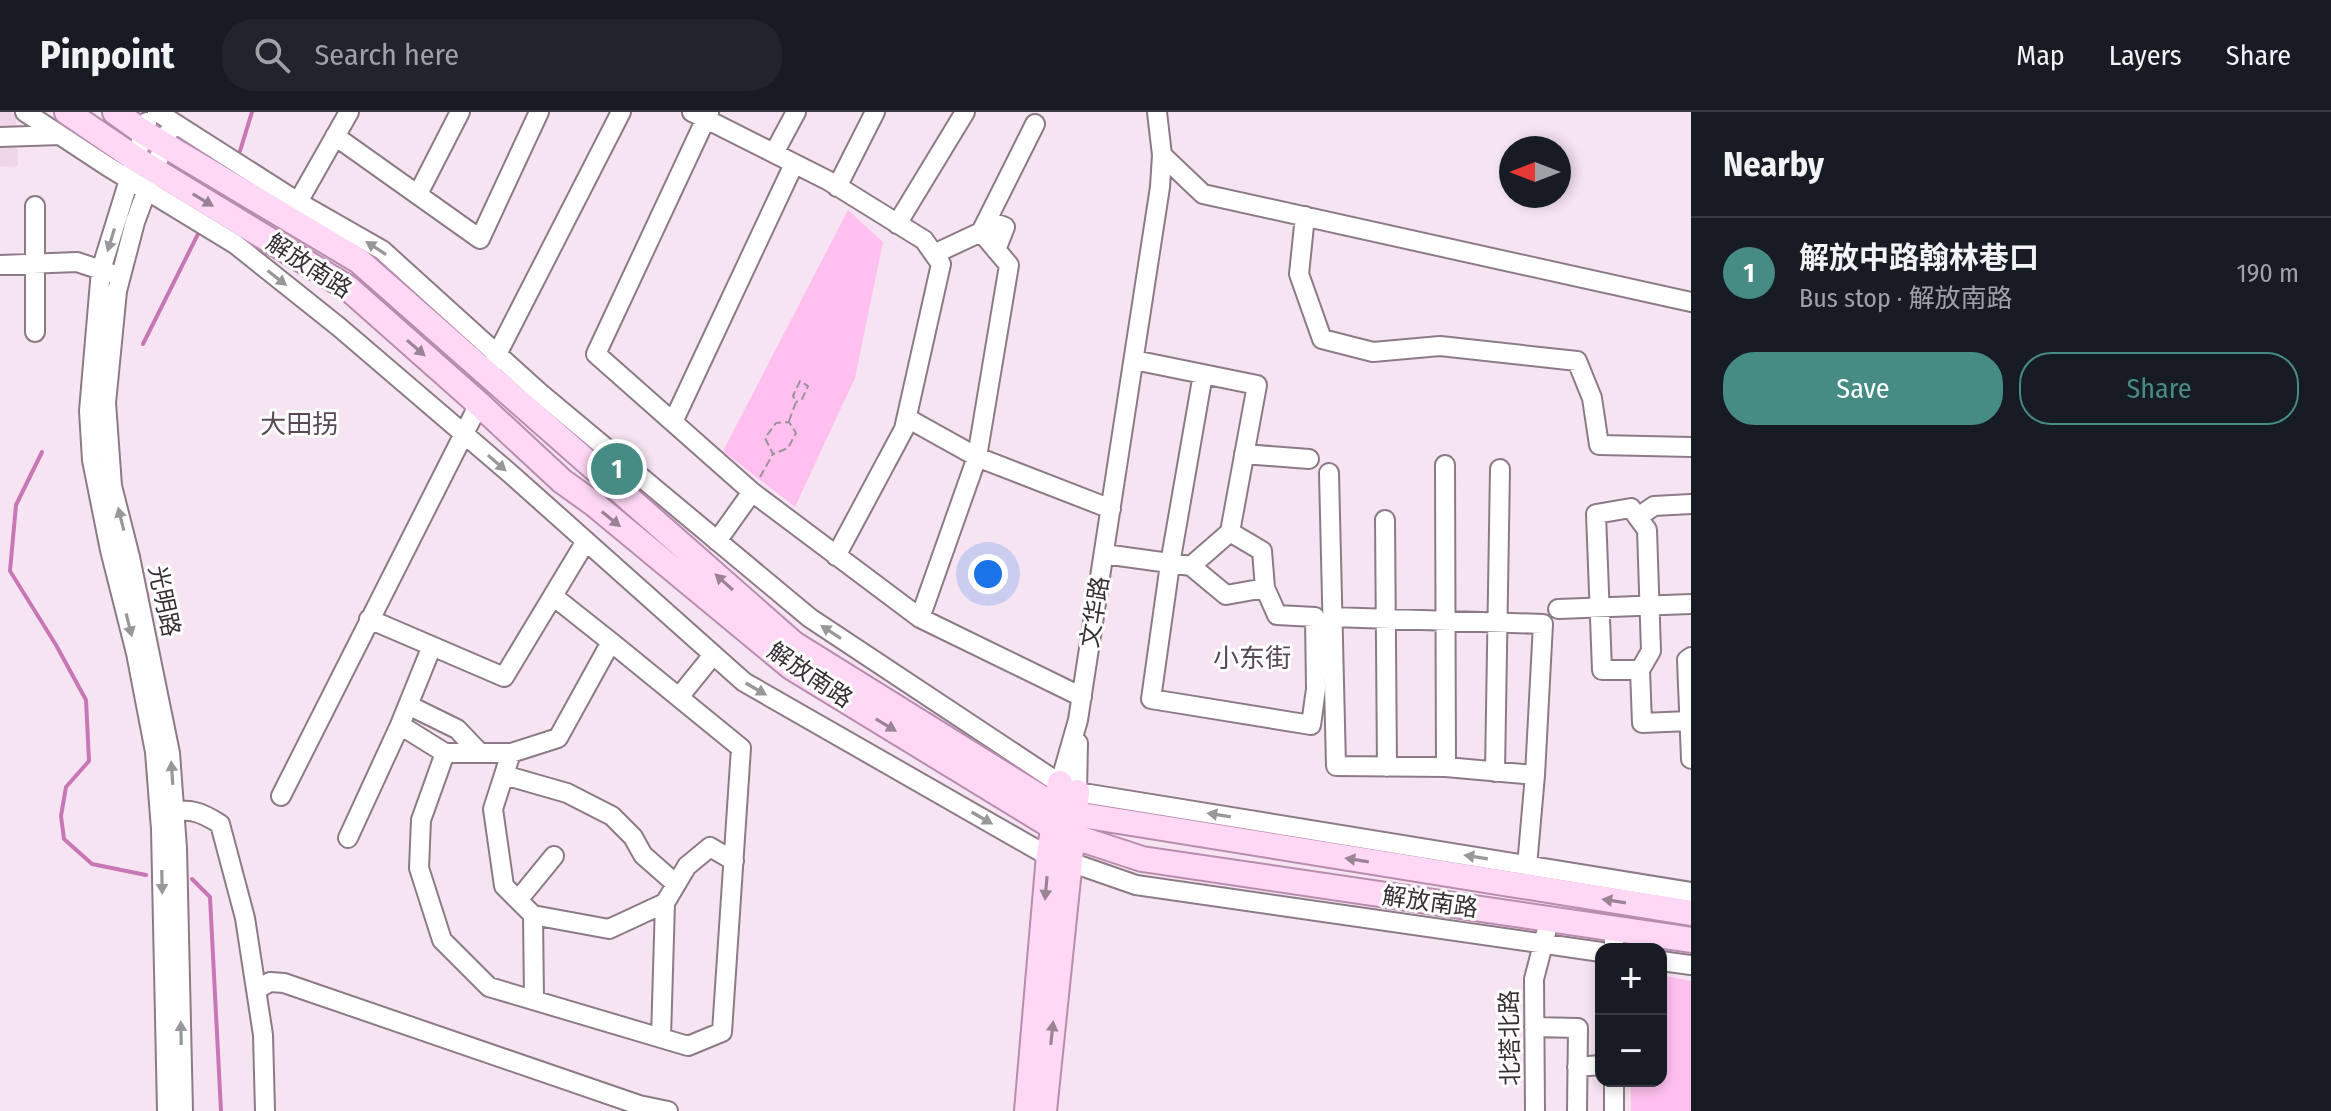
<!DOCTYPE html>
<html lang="en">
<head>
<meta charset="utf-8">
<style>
	:root { --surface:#171b24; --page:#20242c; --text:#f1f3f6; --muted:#9ea1a6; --line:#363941; --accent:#468c84 }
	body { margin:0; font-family:"Fira Sans Condensed","Noto Sans SC",sans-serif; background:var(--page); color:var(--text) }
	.controls { position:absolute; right:24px; bottom:24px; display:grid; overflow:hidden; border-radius:16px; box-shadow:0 4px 12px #0003 }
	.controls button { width:72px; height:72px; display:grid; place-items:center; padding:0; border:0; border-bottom:2px solid var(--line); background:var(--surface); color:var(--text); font:40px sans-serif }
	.compass { position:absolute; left:1499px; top:24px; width:72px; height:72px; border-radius:50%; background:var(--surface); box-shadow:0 4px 12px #0003; rotate:270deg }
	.you { position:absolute; left:988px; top:462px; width:28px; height:28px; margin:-20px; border:6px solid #fff; border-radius:50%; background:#1a73e8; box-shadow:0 0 0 12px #1a73e833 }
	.badge { display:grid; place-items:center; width:52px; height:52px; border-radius:50%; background:var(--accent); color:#fff; font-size:26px; font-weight:700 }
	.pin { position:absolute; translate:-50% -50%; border:4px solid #fff; box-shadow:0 2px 8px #0006 }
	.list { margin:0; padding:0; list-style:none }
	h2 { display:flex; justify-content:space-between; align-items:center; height:104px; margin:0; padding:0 32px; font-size:34px }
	h2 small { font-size:26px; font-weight:400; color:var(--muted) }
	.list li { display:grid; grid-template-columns:52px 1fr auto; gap:24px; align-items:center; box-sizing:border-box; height:112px; padding:0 32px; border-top:2px solid var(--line) }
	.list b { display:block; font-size:30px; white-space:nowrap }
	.list p { margin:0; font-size:26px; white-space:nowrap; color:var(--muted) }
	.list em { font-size:26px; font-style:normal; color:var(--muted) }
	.actions { display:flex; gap:16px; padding:24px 32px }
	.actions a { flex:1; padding:18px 0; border:2px solid var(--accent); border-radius:32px; text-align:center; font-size:28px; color:var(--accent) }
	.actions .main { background:var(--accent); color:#fff }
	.icon { flex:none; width:44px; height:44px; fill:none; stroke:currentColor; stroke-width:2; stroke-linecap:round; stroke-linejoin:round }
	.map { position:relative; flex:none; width:1691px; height:999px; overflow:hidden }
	header { display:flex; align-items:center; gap:48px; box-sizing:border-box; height:112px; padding:0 40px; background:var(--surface); border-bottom:2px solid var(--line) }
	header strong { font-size:38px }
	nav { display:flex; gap:44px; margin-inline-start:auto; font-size:28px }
	.search { width:560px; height:72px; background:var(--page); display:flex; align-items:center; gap:20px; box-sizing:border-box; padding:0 28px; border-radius:32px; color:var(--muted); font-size:30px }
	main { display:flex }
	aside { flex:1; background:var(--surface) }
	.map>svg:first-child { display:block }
	.built { fill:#efd6e8 }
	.green { fill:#ffc0ef }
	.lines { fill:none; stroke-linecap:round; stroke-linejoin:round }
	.stream { stroke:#c777b5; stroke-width:4 }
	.minor-casing { stroke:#8c7b87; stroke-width:22 }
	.major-casing { stroke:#b88cad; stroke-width:28 }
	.path { stroke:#9e909a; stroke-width:2; stroke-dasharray:8 4; stroke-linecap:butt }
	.minor { stroke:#fff; stroke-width:18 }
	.major { stroke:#fed8f5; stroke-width:24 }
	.oneway { fill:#9a8494 }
	.oneway2 { fill:#9a979a }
	.labels { text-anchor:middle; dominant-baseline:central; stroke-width:6; stroke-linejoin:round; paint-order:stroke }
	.street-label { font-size:24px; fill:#362f34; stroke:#fff }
	.neighbourhood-label { font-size:26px; fill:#584954; stroke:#fff }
</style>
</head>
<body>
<header>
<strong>Pinpoint</strong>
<div class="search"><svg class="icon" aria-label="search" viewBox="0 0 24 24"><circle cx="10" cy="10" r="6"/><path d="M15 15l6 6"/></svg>Search here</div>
<nav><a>Map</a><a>Layers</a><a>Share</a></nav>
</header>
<main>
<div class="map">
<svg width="1691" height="999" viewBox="0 0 1691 999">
	<rect width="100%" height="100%" fill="#f7e4f2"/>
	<path class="built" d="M0 0H11L16 3 18 54 0 55Z"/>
	<path class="green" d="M848 98 883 130 855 266 795 395 723 339Z
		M1661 863 1691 869V999H1631V969H1661Z"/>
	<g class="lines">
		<path class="stream" d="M240 39 252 0
			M143 232 199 120
			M42 340 16 393 10 459 56 533 86 588 89 649 66 675 61 704 64 727 92 752 146 763
			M192 767 210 785 221 999"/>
		<g class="minor-casing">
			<path id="minor" d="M25 0 107 54 235 132 339 215 513 364 744 570 1041 740 1136 773 1601 840
				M157 0 298 90 382 138 540 281 810 506 1071 679 1691 780
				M692 0 829 69 924 128 941 152 904 317 836 444
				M709 0 596 242 752 380 920 506 1082 585
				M147 10 101 158 89 299 92 348 110 438 136 541 155 640 161 717 167 999
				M168 21 135 110 117 179 106 291 112 374 130 445 170 641 177 736 183 999
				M335 24 480 127 539 0
				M0 25 60 23
				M774 41 796 0
				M1162 43 1203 82 1691 190
				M837 75 875 0
				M418 82 460 0
				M298 90 349 0
				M35 94V220
				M1305 104 1299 162 1322 227 1373 240 1440 234 1577 249 1592 286 1599 333 1691 335
				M987 108 1005 115 996 138
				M897 112 965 0
				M934 142 981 120
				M0 153 77 150 110 161
				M1134 248 1257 273 1230 420 1191 454
				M492 252 621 0
				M907 306 977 345 1111 397
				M673 310 794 52
				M1244 342 1309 347
				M1445 353 1446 655
				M1329 361 1336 654 1446 655 1535 663
				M1638 405 1654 394 1691 392
				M1385 408 1387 655
				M1230 420 1262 439 1265 476
				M717 429 752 380
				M1104 442 1191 454 1226 483 1265 476 1277 503 1315 505 1316 577 1311 613 1151 587 1170 452 1203 262
				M1558 497 1691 492
				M1332 505 1543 512 1535 663 1527 754
				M920 506 977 345 1009 153 981 120 1035 12
				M369 507 504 565 586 429
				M432 534 400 613 445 641H511L558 626 611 530 553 484
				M1691 545 1687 548 1691 647
				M1640 558H1602L1596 402 1631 396 1647 418 1651 539 1640 558 1642 611 1689 609
				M679 585 713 543
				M408 593 457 617 480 641
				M445 641 421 708 419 756 442 828 489 875 688 934 722 920 741 636 611 530
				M511 641 493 697 504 774 533 803 609 817 665 791 687 754 710 735 734 749
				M1495 660 1500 357
				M504 663 567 681 612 704 633 725 643 743 676 772
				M1060 671 1078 608 1160 75 1162 43 1157 0
				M1077 680 1078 631
				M281 684 479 292
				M166 702C189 695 201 700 220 712L245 806 263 923 265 999
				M348 726 400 613
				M518 788 554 744
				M533 803 534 888
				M1614 817V837
				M1661 849 1691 853
				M256 878 270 870 284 871 639 993 668 999
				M1534 915 1578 916 1577 999
				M661 926 665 791
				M1577 955 1601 953
				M1535 999 1534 867 1546 821
				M1614 999V969"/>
		</g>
		<g class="major-casing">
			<path id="major" d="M67 0 136 47 348 176 479 292 562 369 594 392 791 555 1053 715 1072 724 1142 747 1691 828
				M115 0 143 20 359 149 794 532 1056 695 1075 702 1691 801
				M1027 999 1049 743 1060 671
				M1044 999 1077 680"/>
		</g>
		<path class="path" d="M789 309 796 290 793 284 800 269 808 274 802 287 796 290
			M760 365 773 342 765 326 776 311 789 310 796 321 788 336 773 342"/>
		<use href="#minor" class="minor"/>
		<use href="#major" class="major"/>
	</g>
	<defs><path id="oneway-solid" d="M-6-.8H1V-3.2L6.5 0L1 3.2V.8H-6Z" transform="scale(2)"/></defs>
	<g class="oneway">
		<use href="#oneway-solid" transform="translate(203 88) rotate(31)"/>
		<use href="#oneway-solid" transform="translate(416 236) rotate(41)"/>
		<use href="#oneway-solid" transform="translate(611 407) rotate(39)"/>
		<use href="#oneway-solid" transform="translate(724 470) rotate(-138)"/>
		<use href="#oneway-solid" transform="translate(886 613) rotate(31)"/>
		<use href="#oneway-solid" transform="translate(1357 748) rotate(-171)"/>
		<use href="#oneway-solid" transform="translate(1046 776) rotate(95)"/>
		<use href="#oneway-solid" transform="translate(1614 789) rotate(-171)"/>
		<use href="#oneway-solid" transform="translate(1052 921) rotate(-84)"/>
	</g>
	<g class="oneway2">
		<use href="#oneway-solid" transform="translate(111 128) rotate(107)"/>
		<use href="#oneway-solid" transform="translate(376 136) rotate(-147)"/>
		<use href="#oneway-solid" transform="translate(277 166) rotate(38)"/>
		<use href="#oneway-solid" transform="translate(497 351) rotate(41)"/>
		<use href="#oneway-solid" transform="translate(121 407) rotate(-104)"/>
		<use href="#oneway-solid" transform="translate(129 513) rotate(76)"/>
		<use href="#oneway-solid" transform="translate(831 520) rotate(-147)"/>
		<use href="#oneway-solid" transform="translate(756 577) rotate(30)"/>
		<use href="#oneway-solid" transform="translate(172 661) rotate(-94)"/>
		<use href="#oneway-solid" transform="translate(1219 703) rotate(-171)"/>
		<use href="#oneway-solid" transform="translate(982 706) rotate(30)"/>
		<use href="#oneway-solid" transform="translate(1476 745) rotate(-171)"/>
		<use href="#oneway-solid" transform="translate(162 770) rotate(89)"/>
		<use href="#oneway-solid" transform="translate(181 921) rotate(-91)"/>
	</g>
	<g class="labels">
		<g class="street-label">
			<text transform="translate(309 154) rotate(33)">解放南路</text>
			<text transform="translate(164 489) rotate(78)">光明路</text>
			<text transform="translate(1095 500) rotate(-81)">文华路</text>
			<text transform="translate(810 563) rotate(34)">解放南路</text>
			<text transform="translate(1430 790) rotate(8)">解放南路</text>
			<text transform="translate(1510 926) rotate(-91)">北塔北路</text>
		</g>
		<g class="neighbourhood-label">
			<text x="299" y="312">大田拐</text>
			<text x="1252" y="546">小东街</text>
		</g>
	</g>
</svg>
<div class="controls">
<button>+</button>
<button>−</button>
</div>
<svg class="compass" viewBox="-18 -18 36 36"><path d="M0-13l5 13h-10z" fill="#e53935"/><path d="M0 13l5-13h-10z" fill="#9ea1a6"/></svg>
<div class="you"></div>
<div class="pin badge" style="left:617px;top:357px">1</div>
</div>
<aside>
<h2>Nearby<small></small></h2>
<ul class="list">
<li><span class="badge">1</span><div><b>解放中路翰林巷口</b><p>Bus stop · 解放南路</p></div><em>190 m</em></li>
</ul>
<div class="actions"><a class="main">Save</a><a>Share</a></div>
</aside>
</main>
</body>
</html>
